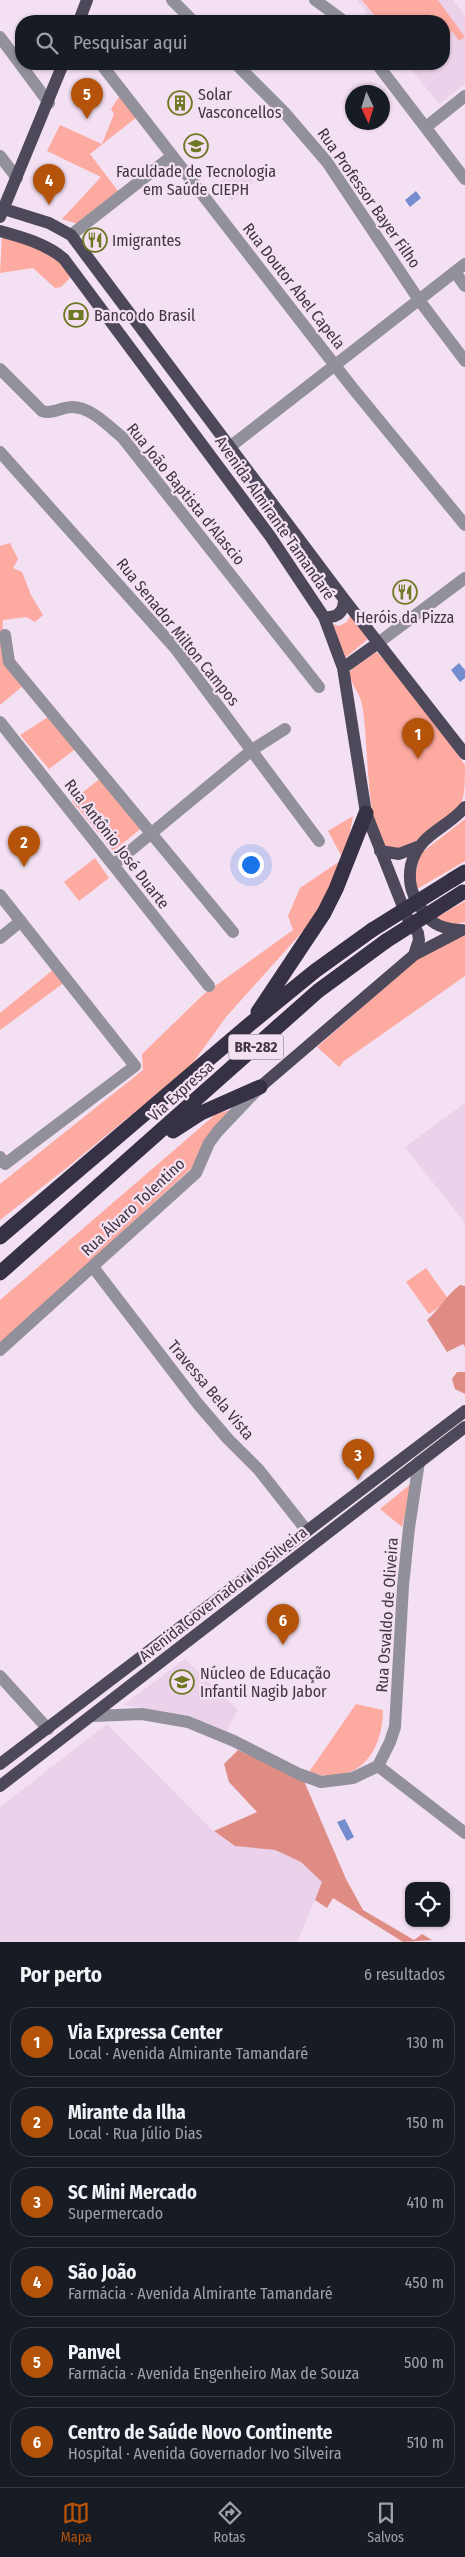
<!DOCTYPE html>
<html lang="pt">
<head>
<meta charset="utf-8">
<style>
	:root { --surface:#171b24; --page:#20242c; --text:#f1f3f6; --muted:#9ea1a6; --line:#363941; --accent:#b45309 }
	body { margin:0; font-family:"Fira Sans Condensed",sans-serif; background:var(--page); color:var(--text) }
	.controls { position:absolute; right:15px; bottom:15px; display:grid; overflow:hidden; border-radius:10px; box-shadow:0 1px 4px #0004 }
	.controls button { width:45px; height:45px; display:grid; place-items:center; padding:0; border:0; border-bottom:1px solid var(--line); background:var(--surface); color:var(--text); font:25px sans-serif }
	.compass { position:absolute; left:345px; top:85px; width:45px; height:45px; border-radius:50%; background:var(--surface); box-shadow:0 1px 4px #0004; rotate:176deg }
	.you { position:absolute; left:250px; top:864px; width:18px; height:18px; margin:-12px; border:4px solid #fff; border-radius:50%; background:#1a73e8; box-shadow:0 0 0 8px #1a73e833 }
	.badge { display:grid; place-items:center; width:32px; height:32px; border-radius:50%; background:var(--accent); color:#fff; font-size:16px; font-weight:700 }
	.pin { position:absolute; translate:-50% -41px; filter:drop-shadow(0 1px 2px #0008) }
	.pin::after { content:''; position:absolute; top:26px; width:18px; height:15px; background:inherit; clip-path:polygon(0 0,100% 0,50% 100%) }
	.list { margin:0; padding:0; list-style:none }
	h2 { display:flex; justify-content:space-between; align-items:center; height:65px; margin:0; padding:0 20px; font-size:21px }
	h2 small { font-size:16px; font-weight:400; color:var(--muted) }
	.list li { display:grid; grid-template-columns:32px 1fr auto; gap:15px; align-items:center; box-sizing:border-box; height:70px; margin:0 10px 10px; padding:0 10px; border:1px solid var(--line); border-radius:20px }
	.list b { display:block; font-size:19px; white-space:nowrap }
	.list p { margin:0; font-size:16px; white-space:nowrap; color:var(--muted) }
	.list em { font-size:16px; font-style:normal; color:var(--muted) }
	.icon { flex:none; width:28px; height:28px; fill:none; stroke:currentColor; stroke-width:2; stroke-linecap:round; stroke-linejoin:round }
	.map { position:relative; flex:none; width:465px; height:1942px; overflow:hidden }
	.search { position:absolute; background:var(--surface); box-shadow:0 1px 4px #0004; left:15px; right:15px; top:15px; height:55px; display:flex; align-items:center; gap:12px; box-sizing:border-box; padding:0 18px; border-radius:20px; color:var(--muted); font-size:19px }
	.sheet { height:545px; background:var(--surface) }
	nav { display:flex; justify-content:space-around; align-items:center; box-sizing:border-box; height:70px; border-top:1px solid var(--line); background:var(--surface); font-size:14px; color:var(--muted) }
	nav a { display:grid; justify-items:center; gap:2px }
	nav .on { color:var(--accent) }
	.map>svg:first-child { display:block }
	.built { fill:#ebd2ea }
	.green { fill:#fdaaa0 }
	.forest { fill:#df8d84 }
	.water { fill:#758dce }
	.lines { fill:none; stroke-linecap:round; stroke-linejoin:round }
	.minor { stroke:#92909a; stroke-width:12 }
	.major { stroke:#4e495a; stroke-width:12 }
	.highway { stroke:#363144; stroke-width:15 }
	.highway-bridge { stroke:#363144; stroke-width:15 }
	.labels { text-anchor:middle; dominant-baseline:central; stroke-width:4.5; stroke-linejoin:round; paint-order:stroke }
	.shield { fill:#f4e0f3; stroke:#756a75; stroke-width:1 }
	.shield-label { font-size:15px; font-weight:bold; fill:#3f373f }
	.poi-label { font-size:16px; fill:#3f373f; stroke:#f4e0f3; text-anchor:start }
	.street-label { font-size:16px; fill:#3f373f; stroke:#f4e0f3 }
</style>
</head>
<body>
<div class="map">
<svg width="465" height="1942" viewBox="0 0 465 1942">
	<rect width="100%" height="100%" fill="#f4e0f3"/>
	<path class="built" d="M357 0H453L465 15V84L439 104 407 64H444V21H355L367 12Z
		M241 166 254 183 231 201 217 184Z
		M465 1103V1223L405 1147Z
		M185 1659 238 1710 226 1731 187 1715 123 1705Z
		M107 1724 211 1829 235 1846 275 1850 301 1862 323 1882 297 1942H0V1807Z"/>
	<path class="green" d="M362 0H438L465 37 459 41 451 30 450 43 444 53V21H379Z
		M121 94 137 117 90 154 118 191 78 224 62 219 101 177 47 151 60 125 102 144 114 114 111 109Z
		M2 236C27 245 60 250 70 278L61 287 55 288 33 268 0 273Z
		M10 543 18 559 13 568 22 572 31 595 43 615 35 622 26 617 3 620 2 642 30 680 0 705V546Z
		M350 616 368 639 345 658 333 624 339 626 347 622Z
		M376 652C383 655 461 755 465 766 465 777 465 798 460 807L407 849 386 848C365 826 369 739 362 705 360 693 352 686 349 674L352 669Z
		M48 717 78 747 49 769 20 735Z
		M102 777 143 827 113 851 72 801Z
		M353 816 345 860 312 921 226 1017 190 1067 64 1170 0 1220V1184L143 1070 142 1054 204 994 293 930 288 916 300 888 343 859 328 831Z
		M465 819V861L417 889 414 881 420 854Z
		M95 858 109 878 79 901 64 882Z
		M465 901V922L449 926 434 919Z
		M465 935V976L344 1061 339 1067 317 1047 423 954Z
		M54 969 65 982 0 1030V1013Z
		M230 1110 212 1132 197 1163 0 1344V1300L216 1114Z
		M426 1268 449 1300 429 1314 406 1282Z
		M413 1482 402 1527 380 1509Z
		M356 1704 383 1710C383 1754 355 1788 309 1772Z"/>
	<path class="forest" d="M460 1285 465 1286V1347L463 1344 447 1352 427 1320C440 1309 446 1295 460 1285Z
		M457 1372H465V1394L455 1389 452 1379Z
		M238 1750 304 1781 346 1879 363 1910 414 1940 422 1934 432 1940 403 1942 333 1898 327 1908 315 1900 322 1882 301 1862 275 1850 235 1846 214 1831 257 1812 229 1782 224 1764Z"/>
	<path class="water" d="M416 191 421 198 410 207 405 200Z
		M459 663 465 670V678L460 682 451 670Z
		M345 1819 354 1837 347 1841 337 1822Z"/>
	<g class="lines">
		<path class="minor" d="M172 0 193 21
			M315 0 344 21
			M0 37 49 103
			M101 64 351 386 465 525
			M236 64 284 112 327 162 419 300 465 361
			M377 64 465 179
			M426 127 465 96
			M0 156 17 178
			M71 235 172 156
			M455 272 465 286
			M0 369 42 411C51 415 62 407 72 407 91 407 108 426 122 437L319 687
			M231 446 465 264
			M0 452 175 648 319 841
			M5 635 9 662 233 932
			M378 643 465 578
			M0 722 209 986
			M113 865 252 750 285 729
			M0 895 135 1066 5 1164 0 1157
			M0 938 21 921
			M93 1267 198 1404 228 1439 259 1470 307 1531
			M0 1350 196 1173 209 1143 218 1131 258 1089
			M0 1676 48 1729
			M93 1716 142 1714 188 1722 234 1741 299 1774 321 1782 353 1778 378 1766 465 1833
			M378 1766 390 1742 395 1727 403 1586 409 1528 419 1462"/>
		<path class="major" d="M79 21 87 0
			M4 209 49 223 71 235 344 599 465 754
			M0 217 63 64
			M0 231C22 237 47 244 64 259L270 536 324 617 343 668 366 813 407 917 418 933 419 940 414 955
			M324 617C337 618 344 613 344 599
			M343 668 378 643
			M380 851 399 854 417 847
			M459 930C438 928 430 923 419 905 411 892 408 881 411 865 419 833 447 829 465 807
			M260 1087 414 955 462 930
			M0 1764 465 1411
			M0 1786 465 1427"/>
		<path class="highway" d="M452 880 465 872
			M258 1012 324 913 336 889 366 813
			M173 1131 201 1113 260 1087
			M0 1237 250 1024 315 971 372 930
			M0 1273 318 991 386 941"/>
		<path class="highway-bridge" d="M372 930 452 880
			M386 941 463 892"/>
	</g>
	<defs>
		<g id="building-ring" transform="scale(1.25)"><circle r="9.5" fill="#f4e0f3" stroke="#6f7924" stroke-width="1.5"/><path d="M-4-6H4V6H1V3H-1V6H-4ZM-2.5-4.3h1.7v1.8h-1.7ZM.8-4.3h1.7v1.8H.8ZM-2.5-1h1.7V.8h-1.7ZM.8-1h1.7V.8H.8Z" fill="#6f7924"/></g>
		<g id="university-ring" transform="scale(1.25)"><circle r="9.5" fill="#f4e0f3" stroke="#6f7924" stroke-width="1.5"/><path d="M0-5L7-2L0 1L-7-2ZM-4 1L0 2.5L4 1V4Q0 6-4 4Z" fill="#6f7924"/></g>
		<g id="restaurant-ring" transform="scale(1.25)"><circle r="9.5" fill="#f4e0f3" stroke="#6f7924" stroke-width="1.5"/><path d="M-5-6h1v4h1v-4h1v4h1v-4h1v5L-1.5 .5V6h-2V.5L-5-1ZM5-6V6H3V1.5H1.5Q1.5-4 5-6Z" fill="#6f7924"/></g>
		<g id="bank-ring" transform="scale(1.25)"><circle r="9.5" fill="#f4e0f3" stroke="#6f7924" stroke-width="1.5"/><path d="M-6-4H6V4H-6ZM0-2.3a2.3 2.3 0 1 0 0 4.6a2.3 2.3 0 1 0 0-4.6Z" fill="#6f7924"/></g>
		<g id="school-ring" transform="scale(1.25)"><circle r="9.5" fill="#f4e0f3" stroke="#6f7924" stroke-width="1.5"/><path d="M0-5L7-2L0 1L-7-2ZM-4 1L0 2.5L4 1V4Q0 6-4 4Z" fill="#6f7924"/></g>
	</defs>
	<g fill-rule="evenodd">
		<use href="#building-ring" x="180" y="103"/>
		<use href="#university-ring" x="196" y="146"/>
		<use href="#restaurant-ring" x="95" y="240"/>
		<use href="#bank-ring" x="76" y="315"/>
		<use href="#restaurant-ring" x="405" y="592"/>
		<use href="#school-ring" x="182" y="1682"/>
	</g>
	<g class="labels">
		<rect class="shield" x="228.5" y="1034.5" width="55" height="25" rx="4"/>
		<g class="shield-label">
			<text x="256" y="1047">BR-282</text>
		</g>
		<g class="poi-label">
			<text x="198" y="94">Solar<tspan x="198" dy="18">Vasconcellos</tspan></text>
			<text x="196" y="171" text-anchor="middle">Faculdade de Tecnologia<tspan x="196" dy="18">em Saúde CIEPH</tspan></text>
			<text x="112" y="240">Imigrantes</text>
			<text x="94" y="315">Banco do Brasil</text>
			<text x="405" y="617" text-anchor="middle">Heróis da Pizza</text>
			<text x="200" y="1673">Núcleo de Educação<tspan x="200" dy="18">Infantil Nagib Jabor</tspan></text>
		</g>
		<g class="street-label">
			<text transform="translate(369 198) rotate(55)">Rua Professor Bayer Filho</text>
			<text transform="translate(294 286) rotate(52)">Rua Doutor Abel Capela</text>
			<text transform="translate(186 494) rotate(51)">Rua João Baptista d'Alascio</text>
			<text transform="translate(275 518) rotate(55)">Avenida Almirante Tamandaré</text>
			<text transform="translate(178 632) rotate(51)">Rua Senador Milton Campos</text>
			<text transform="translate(117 844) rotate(52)">Rua Antônio José Duarte</text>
			<text transform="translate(181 1091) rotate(-42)">Via Expressa</text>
			<text transform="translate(133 1207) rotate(-43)">Rua Álvaro Tolentino</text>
			<text transform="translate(211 1390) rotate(50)">Travessa Bela Vista</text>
			<text transform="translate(223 1594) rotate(-38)">Avenida Governador Ivo Silveira</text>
			<text transform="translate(387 1615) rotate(-86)">Rua Osvaldo de Oliveira</text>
		</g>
	</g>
</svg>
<div class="controls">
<button><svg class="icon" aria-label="locate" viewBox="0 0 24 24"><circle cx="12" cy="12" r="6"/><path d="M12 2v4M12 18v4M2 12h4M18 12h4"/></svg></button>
</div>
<svg class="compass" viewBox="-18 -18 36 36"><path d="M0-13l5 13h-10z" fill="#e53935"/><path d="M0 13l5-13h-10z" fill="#9ea1a6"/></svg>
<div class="you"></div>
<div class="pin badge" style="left:418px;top:759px">1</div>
<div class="pin badge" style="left:24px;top:867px">2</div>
<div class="pin badge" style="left:358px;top:1480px">3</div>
<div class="pin badge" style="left:49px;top:205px">4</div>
<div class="pin badge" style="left:87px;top:119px">5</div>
<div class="pin badge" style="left:283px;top:1645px">6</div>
<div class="search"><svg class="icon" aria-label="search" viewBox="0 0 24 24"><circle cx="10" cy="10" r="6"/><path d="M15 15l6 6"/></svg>Pesquisar aqui</div>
</div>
<section class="sheet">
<h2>Por perto<small>6 resultados</small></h2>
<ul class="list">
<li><span class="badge">1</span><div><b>Via Expressa Center</b><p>Local · Avenida Almirante Tamandaré</p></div><em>130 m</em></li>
<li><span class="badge">2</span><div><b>Mirante da Ilha</b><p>Local · Rua Júlio Dias</p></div><em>150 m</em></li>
<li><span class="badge">3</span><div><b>SC Mini Mercado</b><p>Supermercado</p></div><em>410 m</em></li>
<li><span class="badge">4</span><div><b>São João</b><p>Farmácia · Avenida Almirante Tamandaré</p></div><em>450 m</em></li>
<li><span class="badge">5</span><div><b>Panvel</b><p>Farmácia · Avenida Engenheiro Max de Souza</p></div><em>500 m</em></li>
<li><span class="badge">6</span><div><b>Centro de Saúde Novo Continente</b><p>Hospital · Avenida Governador Ivo Silveira</p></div><em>510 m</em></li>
</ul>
</section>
<nav>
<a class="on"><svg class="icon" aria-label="map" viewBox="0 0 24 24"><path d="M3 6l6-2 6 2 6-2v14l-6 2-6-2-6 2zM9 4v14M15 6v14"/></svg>Mapa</a>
<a><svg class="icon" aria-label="directions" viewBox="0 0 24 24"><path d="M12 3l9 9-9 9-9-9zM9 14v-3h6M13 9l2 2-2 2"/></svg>Rotas</a>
<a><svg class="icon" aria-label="saved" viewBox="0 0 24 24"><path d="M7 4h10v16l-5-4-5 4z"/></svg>Salvos</a>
</nav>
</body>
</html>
